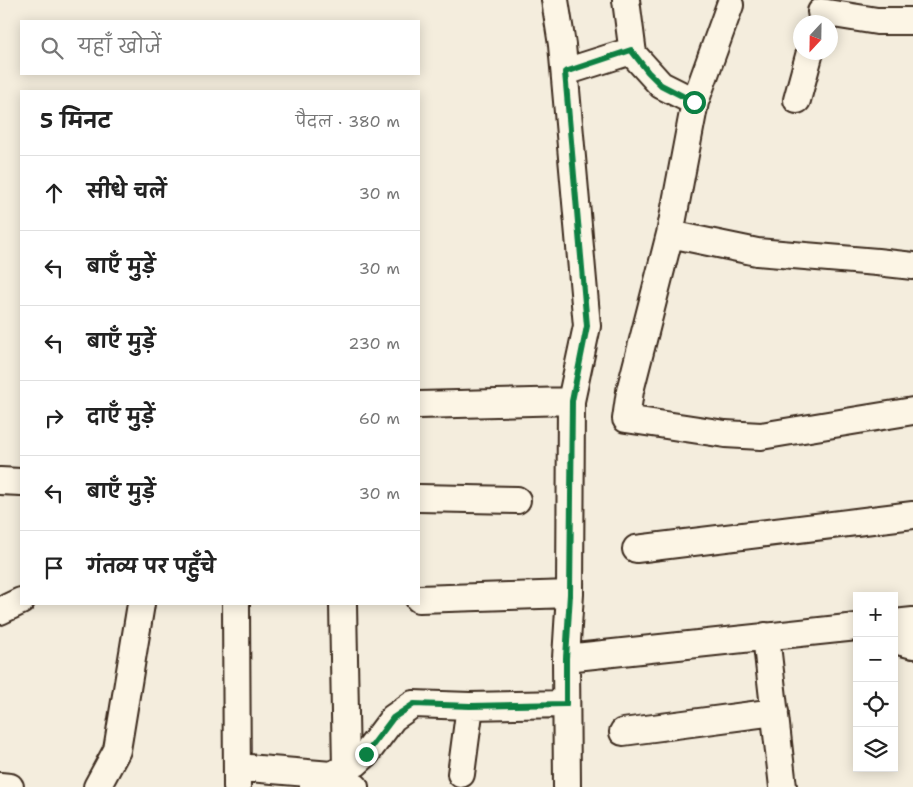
<!DOCTYPE html>
<html lang="hi">
<head>
<meta charset="utf-8">
<style>
	:root { --surface:#fff; --page:#f6f6f6; --text:#222; --muted:#767676; --line:#e0e0e0 }
	body { margin:0; font-family:"Shantell Sans","Playpen Sans Deva",sans-serif; background:var(--page); color:var(--text) }
	.controls { position:absolute; right:15px; bottom:15px; display:grid; overflow:hidden; border-radius:0px; box-shadow:0 2px 12px #0003 }
	.controls button { width:45px; height:45px; display:grid; place-items:center; padding:0; border:0; border-bottom:1px solid var(--line); background:var(--surface); color:var(--text); font:25px sans-serif }
	.compass { position:absolute; left:793px; top:15px; width:45px; height:45px; border-radius:50%; background:var(--surface); box-shadow:0 2px 12px #0003; rotate:202deg }
	.stop { position:absolute; width:15px; height:15px; margin:-11px; border:4px solid #0b8043; border-radius:50%; background:#fff }
	.stop.end { background:#0b8043; border-color:#fff; box-shadow:0 1px 5px #0008 }
	.list { margin:0; padding:0; list-style:none }
	h2 { display:flex; justify-content:space-between; align-items:center; height:65px; margin:0; padding:0 20px; font-size:21px }
	h2 small { font-size:16px; font-weight:400; color:var(--muted) }
	.list li { display:grid; grid-template-columns:32px 1fr auto; gap:15px; align-items:center; box-sizing:border-box; height:75px; padding:0 20px; border-top:1px solid var(--line) }
	.list b { display:block; font-size:19px; white-space:nowrap }
	.list em { font-size:16px; font-style:normal; color:var(--muted) }
	.icon { flex:none; width:28px; height:28px; fill:none; stroke:currentColor; stroke-width:2; stroke-linecap:round; stroke-linejoin:round }
	.map { position:relative; flex:none; width:913px; height:787px; overflow:hidden }
	.search { position:absolute; background:var(--surface); box-shadow:0 2px 12px #0003; left:20px; top:20px; width:400px; height:55px; display:flex; align-items:center; gap:12px; box-sizing:border-box; padding:0 18px; border-radius:0px; color:var(--muted); font-size:19px }
	.panel { position:absolute; background:var(--surface); box-shadow:0 2px 12px #0003; left:20px; top:90px; width:400px; height:515px; border-radius:0px }
	.map>svg:first-child { display:block }
	.lines { fill:none; stroke-linecap:round; stroke-linejoin:round }
	.minor-casing { stroke:#3b2a1e; stroke-width:30 }
	.minor { stroke:#fcf5e5; stroke-width:26 }
	.route { stroke:#0b8043; stroke-width:6 }
</style>
</head>
<body>
<div class="map">
<svg width="913" height="787" viewBox="0 0 913 787">
	<rect width="100%" height="100%" fill="#f4eddd"/>
	<filter id="ink" filterUnits="userSpaceOnUse"><feTurbulence type="fractalNoise" baseFrequency=".02" numOctaves="2"/><feDisplacementMap in="SourceGraphic" scale="10" xChannelSelector="R" yChannelSelector="G"/><feConvolveMatrix kernelMatrix="1 2 1 2 8 2 1 2 1" color-interpolation-filters="sRGB"/></filter>
	<g filter="url(#ink)">
		<g class="lines">
			<g class="minor-casing">
				<path id="minor" d="M555 0 562 45 587 326 571 401 570 594 566 658 857 627
					M821 12 877 21H913
					M633 54 661 85 695 102 670 234 630 391 626 419 725 434 761 436 913 411
					M565 72 631 51 633 54 626 0
					M797 100 810 52
					M695 102 730 5
					M670 234 757 252 877 262 913 266
					M419 405 571 401
					M0 481 21 482
					M419 498 517 500
					M636 549 913 515
					M419 599 570 594
					M236 604 237 787
					M343 604 346 768
					M0 611 21 601
					M894 623 913 621
					M766 636 783 787
					M894 640 913 645
					M566 658 567 787
					M623 732 775 712
					M237 767 331 775 355 787
					M461 774 470 706
					M0 786 10 787
					M97 787 117 750 141 604
					M313 787 331 775 356 763 366 754 393 718 413 704 470 706 566 704"/>
			</g>
			<use href="#minor" class="minor"/>
		</g>
	</g>
	<g class="lines" filter="url(#ink)">
		<path class="route" d="M366 754 393 718 414 704 470 706 566 704V658L570 594 572 401 587 326 565 72 631 50 648 72 661 85 694 102"/>
	</g>
</svg>
<div class="controls">
<button>+</button>
<button>−</button>
<button><svg class="icon" aria-label="locate" viewBox="0 0 24 24"><circle cx="12" cy="12" r="6"/><path d="M12 2v4M12 18v4M2 12h4M18 12h4"/></svg></button>
<button><svg class="icon" aria-label="layers" viewBox="0 0 24 24"><path d="M12 4l9 5-9 5-9-5zM3 14l9 5 9-5"/></svg></button>
</div>
<svg class="compass" viewBox="-18 -18 36 36"><path d="M0-13l5 13h-10z" fill="#e53935"/><path d="M0 13l5-13h-10z" fill="#767676"/></svg>
<div class="stop" style="left:694px;top:102px"></div>
<div class="stop end" style="left:366px;top:754px"></div>
<div class="search"><svg class="icon" aria-label="search" viewBox="0 0 24 24"><circle cx="10" cy="10" r="6"/><path d="M15 15l6 6"/></svg>यहाँ खोजें</div>
<section class="panel">
<h2>5 मिनट<small>पैदल · 380 m</small></h2>
<ul class="list">
<li><svg class="icon" aria-label="ahead" viewBox="0 0 24 24"><path d="M12 20V5M6 11l6-6 6 6"/></svg><div><b>सीधे चलें</b></div><em>30 m</em></li>
<li><svg class="icon" aria-label="left" viewBox="0 0 24 24"><path d="M17 20v-9H6M10 6l-5 5 5 5"/></svg><div><b>बाएँ मुड़ें</b></div><em>30 m</em></li>
<li><svg class="icon" aria-label="left" viewBox="0 0 24 24"><path d="M17 20v-9H6M10 6l-5 5 5 5"/></svg><div><b>बाएँ मुड़ें</b></div><em>230 m</em></li>
<li><svg class="icon" aria-label="right" viewBox="0 0 24 24"><path d="M7 20v-9h11M14 6l5 5-5 5"/></svg><div><b>दाएँ मुड़ें</b></div><em>60 m</em></li>
<li><svg class="icon" aria-label="left" viewBox="0 0 24 24"><path d="M17 20v-9H6M10 6l-5 5 5 5"/></svg><div><b>बाएँ मुड़ें</b></div><em>30 m</em></li>
<li><svg class="icon" aria-label="arrive" viewBox="0 0 24 24"><path d="M6 21V4h12l-3 4 3 4H6"/></svg><div><b>गंतव्य पर पहुँचे</b></div></li>
</ul>
</section>
</div>
</body>
</html>
